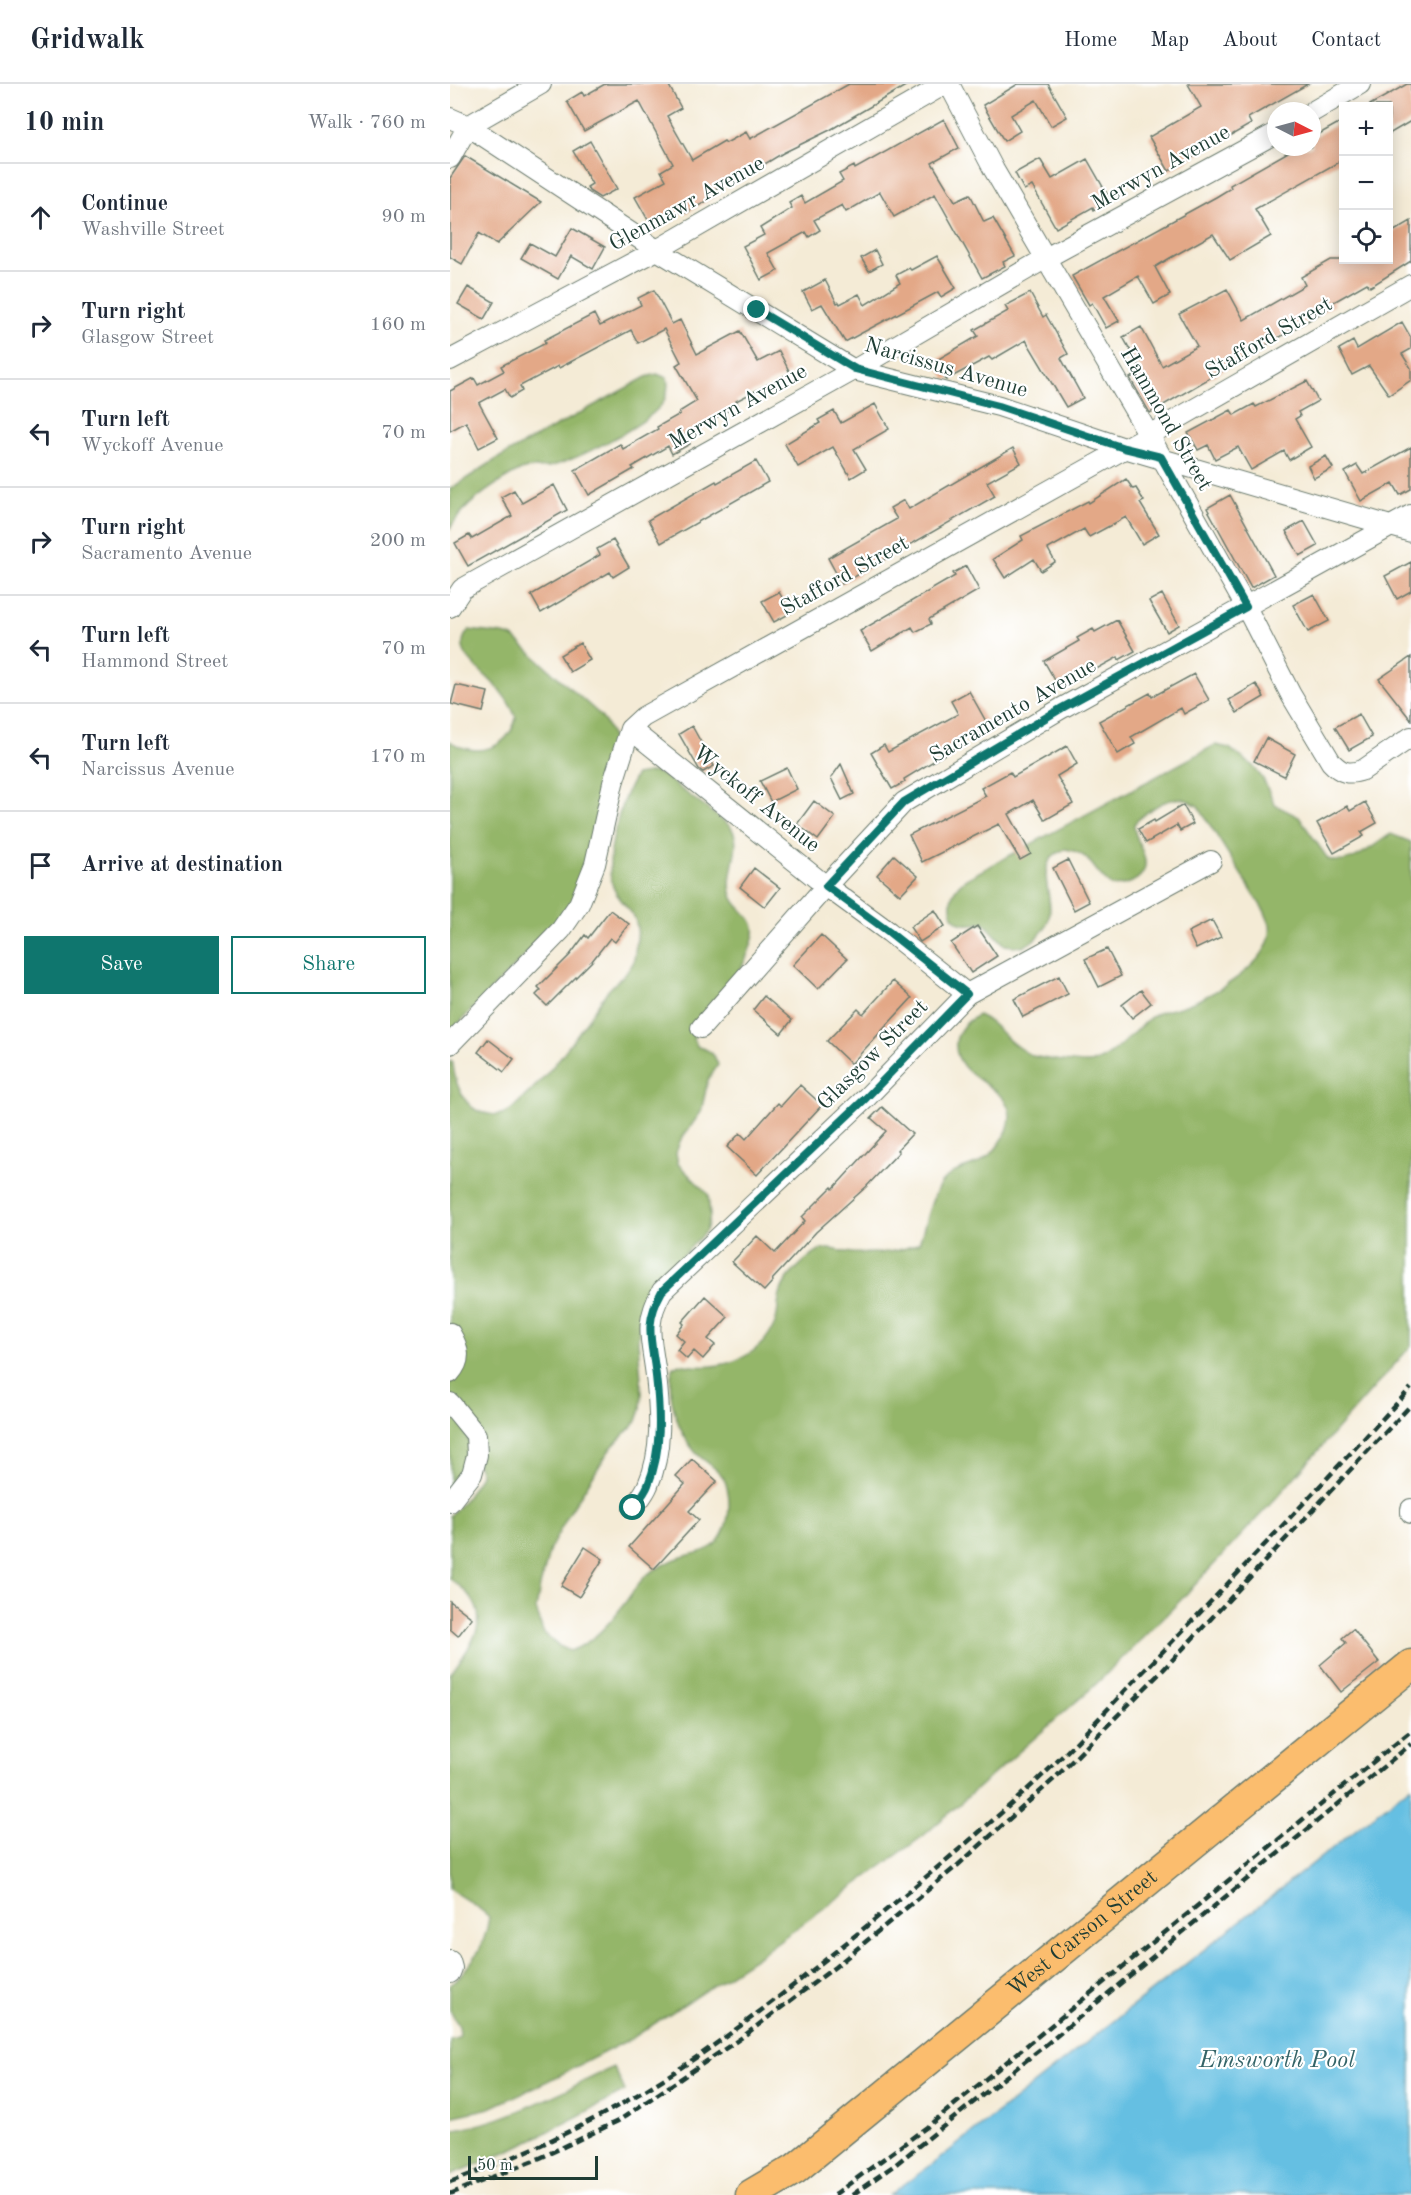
<!DOCTYPE html>
<html lang="en">
<head>
<meta charset="utf-8">
<style>
	:root { --surface:#fff; --page:#f2f2f3; --text:#1f2937; --muted:#747a83; --line:#e0e1e3; --accent:#0f766e }
	body { margin:0; font-family:"Old Standard TT",serif; background:var(--page); color:var(--text) }
	.controls { position:absolute; right:18px; top:18px; display:grid; overflow:hidden; border-radius:0px; box-shadow:0 3px 15px #0003 }
	.controls button { width:54px; height:54px; display:grid; place-items:center; padding:0; border:0; border-bottom:2px solid var(--line); background:var(--surface); color:var(--text); font:30px sans-serif }
	.compass { position:absolute; left:817px; top:18px; width:54px; height:54px; border-radius:50%; background:var(--surface); box-shadow:0 3px 15px #0003; rotate:96deg }
	.scale { position:absolute; left:18px; bottom:15px; width:130px; box-sizing:border-box; padding-left:6px; border:3px solid #1f3d34; border-top:0; font-size:16px; line-height:21px; white-space:nowrap; color:#1f3d34; -webkit-text-stroke:4px #fff; paint-order:stroke }
	.stop { position:absolute; width:18px; height:18px; margin:-14px; border:4px solid #0f766e; border-radius:50%; background:#fff }
	.stop.end { background:#0f766e; border-color:#fff; box-shadow:0 2px 6px #0008 }
	.list { margin:0; padding:0; list-style:none }
	h2 { display:flex; justify-content:space-between; align-items:center; height:78px; margin:0; padding:0 24px; font-size:26px }
	h2 small { font-size:20px; font-weight:400; color:var(--muted) }
	.list li { display:grid; grid-template-columns:39px 1fr auto; gap:18px; align-items:center; box-sizing:border-box; height:108px; padding:0 24px; border-top:2px solid var(--line) }
	.list b { display:block; font-size:22px; white-space:nowrap }
	.list p { margin:0; font-size:20px; white-space:nowrap; color:var(--muted) }
	.list em { font-size:20px; font-style:normal; color:var(--muted) }
	.actions { display:flex; gap:12px; padding:18px 24px }
	.actions a { flex:1; padding:14px 0; border:2px solid var(--accent); border-radius:0px; text-align:center; font-size:21px; color:var(--accent) }
	.actions .main { background:var(--accent); color:#fff }
	.icon { flex:none; width:33px; height:33px; fill:none; stroke:currentColor; stroke-width:2; stroke-linecap:round; stroke-linejoin:round }
	.map { position:relative; flex:none; width:961px; height:2111px; overflow:hidden }
	header { display:flex; align-items:center; gap:36px; box-sizing:border-box; height:84px; padding:0 30px; background:var(--surface); border-bottom:2px solid var(--line) }
	header strong { font-size:28px }
	nav { display:flex; gap:33px; margin-inline-start:auto; font-size:21px }
	main { display:flex }
	aside { flex:1; background:var(--surface) }
	.map>svg:first-child { display:block }
	.forest { fill:#94b669; stroke:#5a7a4e; stroke-width:1.5 }
	.water { fill:#65bfe2; stroke:#427e8b; stroke-width:1.5 }
	.building { fill:#e3a887 }
	.lines { fill:none; stroke-linecap:round; stroke-linejoin:round }
	.street-casing { stroke:#6a7a6d; stroke-width:22 }
	.primary-casing { stroke:#6a7a6d; stroke-width:33 }
	.street { stroke:#fff; stroke-width:20 }
	.primary { stroke:#fbbd6e; stroke-width:30 }
	.rail { stroke:#1f3d34; stroke-width:4.5; stroke-dasharray:9 4.5; stroke-linecap:butt }
	.route { stroke:#0f766e; stroke-width:8 }
	.labels { text-anchor:middle; dominant-baseline:central; stroke-width:4.5; stroke-linejoin:round; paint-order:stroke }
	.street-label { font-size:22px; fill:#1f3d34; stroke:#fff }
	.water-label { font-size:24px; font-style:italic; fill:#346468; stroke:#fff }
</style>
</head>
<body>
<header>
<strong>Gridwalk</strong>
<nav><a>Home</a><a>Map</a><a>About</a><a>Contact</a></nav>
</header>
<main>
<aside>
<h2>10 min<small>Walk · 760 m</small></h2>
<ul class="list">
<li><svg class="icon" aria-label="ahead" viewBox="0 0 24 24"><path d="M12 20V5M6 11l6-6 6 6"/></svg><div><b>Continue</b><p>Washville Street</p></div><em>90 m</em></li>
<li><svg class="icon" aria-label="right" viewBox="0 0 24 24"><path d="M7 20v-9h11M14 6l5 5-5 5"/></svg><div><b>Turn right</b><p>Glasgow Street</p></div><em>160 m</em></li>
<li><svg class="icon" aria-label="left" viewBox="0 0 24 24"><path d="M17 20v-9H6M10 6l-5 5 5 5"/></svg><div><b>Turn left</b><p>Wyckoff Avenue</p></div><em>70 m</em></li>
<li><svg class="icon" aria-label="right" viewBox="0 0 24 24"><path d="M7 20v-9h11M14 6l5 5-5 5"/></svg><div><b>Turn right</b><p>Sacramento Avenue</p></div><em>200 m</em></li>
<li><svg class="icon" aria-label="left" viewBox="0 0 24 24"><path d="M17 20v-9H6M10 6l-5 5 5 5"/></svg><div><b>Turn left</b><p>Hammond Street</p></div><em>70 m</em></li>
<li><svg class="icon" aria-label="left" viewBox="0 0 24 24"><path d="M17 20v-9H6M10 6l-5 5 5 5"/></svg><div><b>Turn left</b><p>Narcissus Avenue</p></div><em>170 m</em></li>
<li><svg class="icon" aria-label="arrive" viewBox="0 0 24 24"><path d="M6 21V4h12l-3 4 3 4H6"/></svg><div><b>Arrive at destination</b></div></li>
</ul>
<div class="actions"><a class="main">Save</a><a>Share</a></div>
</aside>
<div class="map">
<svg width="961" height="2111" viewBox="0 0 961 2111">
	<rect width="100%" height="100%" fill="#fff"/>
	<filter id="ink" filterUnits="userSpaceOnUse"><feTurbulence type="fractalNoise" baseFrequency=".0167" numOctaves="2"/><feDisplacementMap in="SourceGraphic" scale="12" xChannelSelector="R" yChannelSelector="G"/><feConvolveMatrix kernelMatrix="1 2 1 2 8 2 1 2 1" color-interpolation-filters="sRGB"/></filter>
	<filter id="wash" filterUnits="userSpaceOnUse"><feTurbulence type="fractalNoise" baseFrequency=".008" numOctaves="4" result="noise"/><feDisplacementMap in="SourceGraphic" scale="24" xChannelSelector="R" yChannelSelector="G"/><feGaussianBlur stdDeviation="1.35" result="paint"/><feColorMatrix in="noise" values="0 0 0 0 0 0 0 0 0 0 0 0 0 0 0 0 0 1.4 0 .05"/><feComposite in="paint" operator="in"/></filter>
	<g filter="url(#wash)">
		<rect width="100%" height="100%" fill="#f4ebd6"/>
		<path class="forest" d="M207 290 217 294C219 302 217 313 212 320 195 342 126 376 99 383 90 385 80 382 71 386 46 399 15 419 0 444V405L50 373 196 293Z
			M19 546 53 550 63 553 148 629C158 641 163 649 163 665L135 785 124 815 106 840 0 948V657C25 675 59 665 66 634 61 620 52 608 42 598 29 584 0 567 19 546Z
			M765 661 779 664 803 682 813 695 825 721 849 733 878 775C898 785 924 761 941 750L961 758V1262L827 1413 727 1520 644 1602 473 1752 311 1870 184 1953 106 1993 40 2024 0 2033V1956L8 1954 10 1951 9 1942 0 1927V1902C23 1878 34 1867 39 1833 27 1821 13 1815 0 1805V1591C27 1553 48 1527 0 1495V1432L16 1414 31 1390 0 1310V1297L9 1253 0 1239V976L3 979C4 995 11 1017 26 1026 34 1030 49 1033 57 1028 62 1026 67 1020 71 1016 105 986 130 946 156 909 163 900 179 888 183 879 185 874 185 866 186 861 194 824 167 824 161 796 156 768 171 714 186 691L205 688 215 693 280 742C293 759 280 780 280 800 280 824 301 828 304 843 305 848 303 856 301 861 294 885 278 905 263 924 255 934 247 943 243 955L248 963C260 966 264 969 268 981L258 996 251 1028 230 1057 226 1069 228 1080 258 1110 260 1132 256 1147 199 1208 190 1232 188 1257 192 1309 191 1325 187 1337 160 1365 120 1428 100 1465 90 1502 86 1525 93 1548 107 1561 120 1567C143 1559 160 1539 174 1520 182 1510 187 1499 197 1491 200 1488 224 1475 229 1474 239 1470 254 1469 263 1462 281 1447 283 1412 273 1393 267 1384 254 1377 246 1369 228 1349 215 1309 223 1283L229 1280C266 1288 309 1277 325 1239 329 1229 327 1217 331 1207 335 1194 352 1178 363 1170 376 1160 389 1168 403 1169 426 1170 448 1169 469 1159 476 1140 480 1114 492 1098 501 1087 515 1085 528 1079 544 1071 560 1050 560 1032 560 1000 503 997 506 958 508 945 517 937 528 931 542 937 549 947 560 957 566 962 576 969 583 972 594 975 626 979 638 979 662 978 685 943 704 931 713 926 721 926 730 923 759 914 826 879 820 841 819 837 816 832 815 828L748 722C741 718 733 713 725 715 711 717 693 730 684 740 684 752 690 760 694 772 700 793 680 802 662 802 641 787 643 769 615 765 612 767 606 769 603 772 580 797 626 834 573 863L555 861 534 839C526 839 517 842 510 839 498 834 499 814 506 805 508 801 513 798 516 795Z
			M0 1327 19 1352 20 1376 0 1407Z
			M164 1983 175 2007C118 2038 61 2068 0 2091V2047C57 2038 112 2007 164 1983Z"/>
		<path class="water" d="M961 1702V2111H439L484 2079Z"/>
		<g id="blocks">
			<path class="building" d="M155 0H218L231 24 217 32 242 76 274 57 276 59 296 48 300 55 399 0H459L380 46 333 69 298 90 296 87 260 108 264 113 236 129 234 126 202 143 185 113 216 96 211 87 223 80 189 17 134 47 117 17 132 8 134 12Z
				M568 0H598L617 33 601 42 586 16 561 31 570 47 554 57 533 21Z
				M738 0H858L798 34 801 40 719 87 699 53 751 23Z
				M957 0H961V37L939 50V22H918Z
				M494 35 509 64 482 79 505 117 520 110 534 138 543 134 565 172 553 178 555 182 532 194 485 110 444 133 430 108 396 128 392 121 364 136 370 146 359 153 356 148 318 169 328 187 311 196 293 162 314 151 310 144 342 124 339 119 351 112 355 119 393 97 389 90 404 82 405 85Z
				M894 36V75L805 125 821 152 780 176 763 150 720 174 705 183 720 211 704 220 688 192 654 212 669 237 656 244 642 219 639 221 622 192 766 113 781 104 780 101 847 63H862V54Z
				M140 57 167 105 150 114 139 107 137 103 142 100 123 67Z
				M15 72 91 118 47 160 29 149 12 180 0 173V94Z
				M590 75 602 95 637 75 661 117 644 126 643 123 606 144 582 102 574 106 565 89Z
				M961 137V177L920 203 917 199 882 219 884 221 866 232 700 329 680 294 692 287 673 253 691 243 712 282 747 262 729 230 777 205 794 236 855 201 851 193 881 176H939V150Z
				M122 144 155 163 143 185 121 172 108 195 71 174 80 159 105 173Z
				M425 166 432 180 419 187 411 174Z
				M487 172 506 204 491 213 488 208 395 258 372 220 362 225 353 208 375 196 387 219 389 218 390 220 409 210 415 221 450 199 446 191 459 184 461 186Z
				M18 203 44 218 34 235 8 220Z
				M204 206 222 240 230 236 247 270 290 247 308 278 329 267 340 289 286 317 288 321 235 351 240 360 222 370 218 362 182 383 184 385 139 411 125 386 170 360 173 365 208 345 207 343 230 330 229 328 247 317 226 281 231 278 214 245 188 259 181 246 109 284 108 282 70 302 72 307 60 314 55 305 29 319 48 354 29 364 16 338 0 347V307L24 294 28 301 54 287 51 282 96 259 94 256 144 230 150 242 191 221 188 214Z
				M580 209 593 233 596 231 618 270 611 274 633 314 616 323 576 256 542 276 539 273 496 296 485 277 528 252 524 246 558 227 555 222Z
				M952 238 961 254V265L952 270 961 284V296L939 311 919 282 902 291 889 265 903 257 907 265Z
				M857 297 868 317 848 328 850 332 845 335 861 363 839 376 834 367 801 386 788 363 765 375 758 361 748 366 738 349 781 326 784 331 804 320 806 323Z
				M425 320 439 345 404 365 416 385 401 394 383 363 348 383 335 360 370 339 368 336 384 327 391 339Z
				M961 363V405L950 411 943 399 911 417 895 388 907 381 913 390Z
				M563 364 571 379 537 398 545 412 392 500 378 474 447 435 440 424 454 416 459 425Z
				M876 372 883 384 864 394 858 382Z
				M306 377 318 398 211 459 198 436 266 397 267 399Z
				M676 395 683 405 686 404 694 417 690 419 709 450 692 460 676 433 639 453 634 445 598 465 605 478 591 487 584 475 555 494 543 475 573 456 571 452 638 417 639 419Z
				M104 401 117 426 18 482 5 459 19 451 22 455 62 432 51 413 64 406 72 419Z
				M780 411 824 491 801 504 757 424Z
				M854 437 868 462 850 472 836 447Z
				M163 456 179 483 163 493 160 488 91 529 81 511 150 471 147 465Z
				M961 478V507L947 515 935 492Z
				M516 482 529 506 479 535 481 540 465 548 462 543 422 567 410 547 505 492 503 489Z
				M329 508 341 529 324 538 312 517Z
				M712 510 729 541 717 548 699 517Z
				M864 510 879 537 858 548 843 521Z
				M667 536 685 567 669 576 668 573 610 605 594 577 629 557 627 554 643 545 645 548Z
				M130 559 140 576 120 588 110 571Z
				M961 573V636L929 595Z
				M744 590 759 616 734 630 731 624 681 653 685 660 668 670 649 637 700 609 702 613Z
				M806 600 814 613 787 629 779 616Z
				M6 601 38 608 33 628 1 620Z
				M519 607 538 641 503 661 505 664 454 695 455 698 442 705 421 669 434 661 438 668 508 630 501 617Z
				M909 630 922 653 899 666 885 643Z
				M242 642 264 682 253 688 249 685 229 650Z
				M816 654 845 670 834 692 804 677Z
				M617 662 627 680 607 692 623 720 595 736 583 716 559 730 581 770 570 776 549 740 472 778 459 751 536 712 531 704 560 688 563 693Z
				M391 680 404 710 392 716 381 694Z
				M337 684 347 705 321 718 310 697Z
				M364 717 385 733 368 756 347 740Z
				M915 718 927 739 911 748 914 752 884 769 867 739 897 722 900 727Z
				M733 721 743 740 730 747 727 741 696 759 688 745 704 736 705 738Z
				M444 771 468 792 450 811 427 791Z
				M618 776 639 818 624 826 603 784Z
				M304 784 330 804 315 823 290 803Z
				M160 826 179 840 165 858 160 854 142 877 97 922 86 911 91 906 88 903 120 871 135 851 138 854Z
				M485 826 495 842 470 858 460 843Z
				M762 836 771 853 746 865 738 848Z
				M527 842 547 872 521 889 501 859Z
				M371 851 397 875 368 905 343 881Z
				M657 865 671 892 649 903 635 875Z
				M609 892 618 910 573 933 564 915Z
				M443 897 462 914 401 980 377 957 408 925 413 930Z
				M691 906 701 919 682 934 672 921Z
				M314 912 342 936 331 950 303 926Z
				M38 955 64 975 54 988 28 968Z
				M350 1001 372 1021 307 1091 277 1063 290 1049 296 1055 328 1019 331 1022Z
				M432 1023 462 1050 447 1066 449 1068 416 1103 366 1148 322 1196 323 1197 314 1207 282 1178 307 1152 325 1169 355 1137 352 1133 382 1103 383 1105 436 1047 421 1034Z
				M255 1212 278 1233 258 1255 265 1261 253 1275 244 1267 237 1275 227 1266 234 1257 226 1250 234 1240 232 1238Z
				M242 1375 267 1397 239 1427 249 1436 204 1485 179 1463 235 1400 226 1392Z
				M135 1463 153 1475 129 1513 111 1502Z
				M0 1517 22 1534 8 1552 0 1545Z
				M903 1545 929 1578 891 1608 870 1581 896 1559 892 1554Z"/>
		</g>
	</g>
	<g filter="url(#ink)">
		<use href="#blocks" fill-opacity="0" stroke="#6a7a6d" stroke-width="1.5"/>
		<g class="lines">
			<g class="street-casing">
				<path id="street" d="M499 0 544 86 699 351 796 523 841 611 881 678C891 689 899 691 913 686L961 653
					M862 28 910 0
					M0 34 18 42 207 166 404 286 549 322 674 364 961 448
					M0 74 18 42 91 0
					M0 276 207 166 495 0
					M0 523 12 505 404 286 596 174 826 49
					M180 645 376 802 439 848 517 910
					M251 944 376 802 454 718 612 624 961 431
					M0 960 111 846 129 820 145 780 163 699 180 645 193 633 699 351 961 201
					M0 1249C9 1264 12 1276 0 1289
					M0 1319 26 1351 27 1371 22 1390 0 1418
					M183 1424C188 1417 195 1409 198 1401 213 1367 210 1327 206 1292 202 1256 193 1241 212 1207L416 1014 517 910 761 777
					M961 1425V1429
					M0 1877 2 1884 0 1889"/>
			</g>
			<g class="primary-casing">
				<g id="primary">
					<path id="s1" d="M301 2111 345 2085 961 1581"/>
				</g>
			</g>
			<use href="#street" class="street"/>
			<use href="#primary" class="primary"/>
			<path class="rail" d="M0 2098C78 2070 163 2029 232 1983 297 1940 358 1890 418 1841 478 1791 539 1742 595 1689 629 1657 660 1622 692 1589 783 1495 872 1400 961 1304
				M0 2110 90 2074 168 2037 291 1954 385 1883 508 1781 604 1695 713 1586 961 1321
				M384 2111 477 2043 961 1647
				M402 2111 446 2080 598 1959 961 1660"/>
		</g>
	</g>
	<g class="lines" filter="url(#ink)">
		<path class="route" d="M183 1424C188 1417 195 1409 198 1401 212 1367 210 1327 206 1292 202 1256 193 1241 212 1207L416 1014 517 910 439 848 376 802 454 718 612 624 796 523 711 373 674 364 549 322 405 285 307 226"/>
	</g>
	<g class="labels">
		<g class="street-label">
			<text transform="translate(711 84) rotate(-29)">Merwyn Avenue</text>
			<text transform="translate(237 120) rotate(-29)">Glenmawr Avenue</text>
			<text transform="translate(819 254) rotate(-30)">Stafford Street</text>
			<text transform="translate(496 284) rotate(16)">Narcissus Avenue</text>
			<text transform="translate(288 323) rotate(-29)">Merwyn Avenue</text>
			<text transform="translate(716 335) rotate(60)">Hammond Street</text>
			<text transform="translate(395 492) rotate(-29)">Stafford Street</text>
			<text transform="translate(563 627) rotate(-30)">Sacramento Avenue</text>
			<text transform="translate(306 715) rotate(39)">Wyckoff Avenue</text>
			<text transform="translate(423 971) rotate(-45)">Glasgow Street</text>
			<text stroke="none"><textPath href="#s1" startOffset="423">West Carson Street</textPath></text>
		</g>
		<g class="water-label">
			<text x="827" y="1977">Emsworth Pool</text>
		</g>
	</g>
</svg>
<div class="controls">
<button>+</button>
<button>−</button>
<button><svg class="icon" aria-label="locate" viewBox="0 0 24 24"><circle cx="12" cy="12" r="6"/><path d="M12 2v4M12 18v4M2 12h4M18 12h4"/></svg></button>
</div>
<svg class="compass" viewBox="-18 -18 36 36"><path d="M0-13l5 13h-10z" fill="#e53935"/><path d="M0 13l5-13h-10z" fill="#747a83"/></svg>
<div class="scale">50 m</div>
<div class="stop" style="left:183px;top:1424px"></div>
<div class="stop end" style="left:307px;top:226px"></div>
</div>
</main>
</body>
</html>
